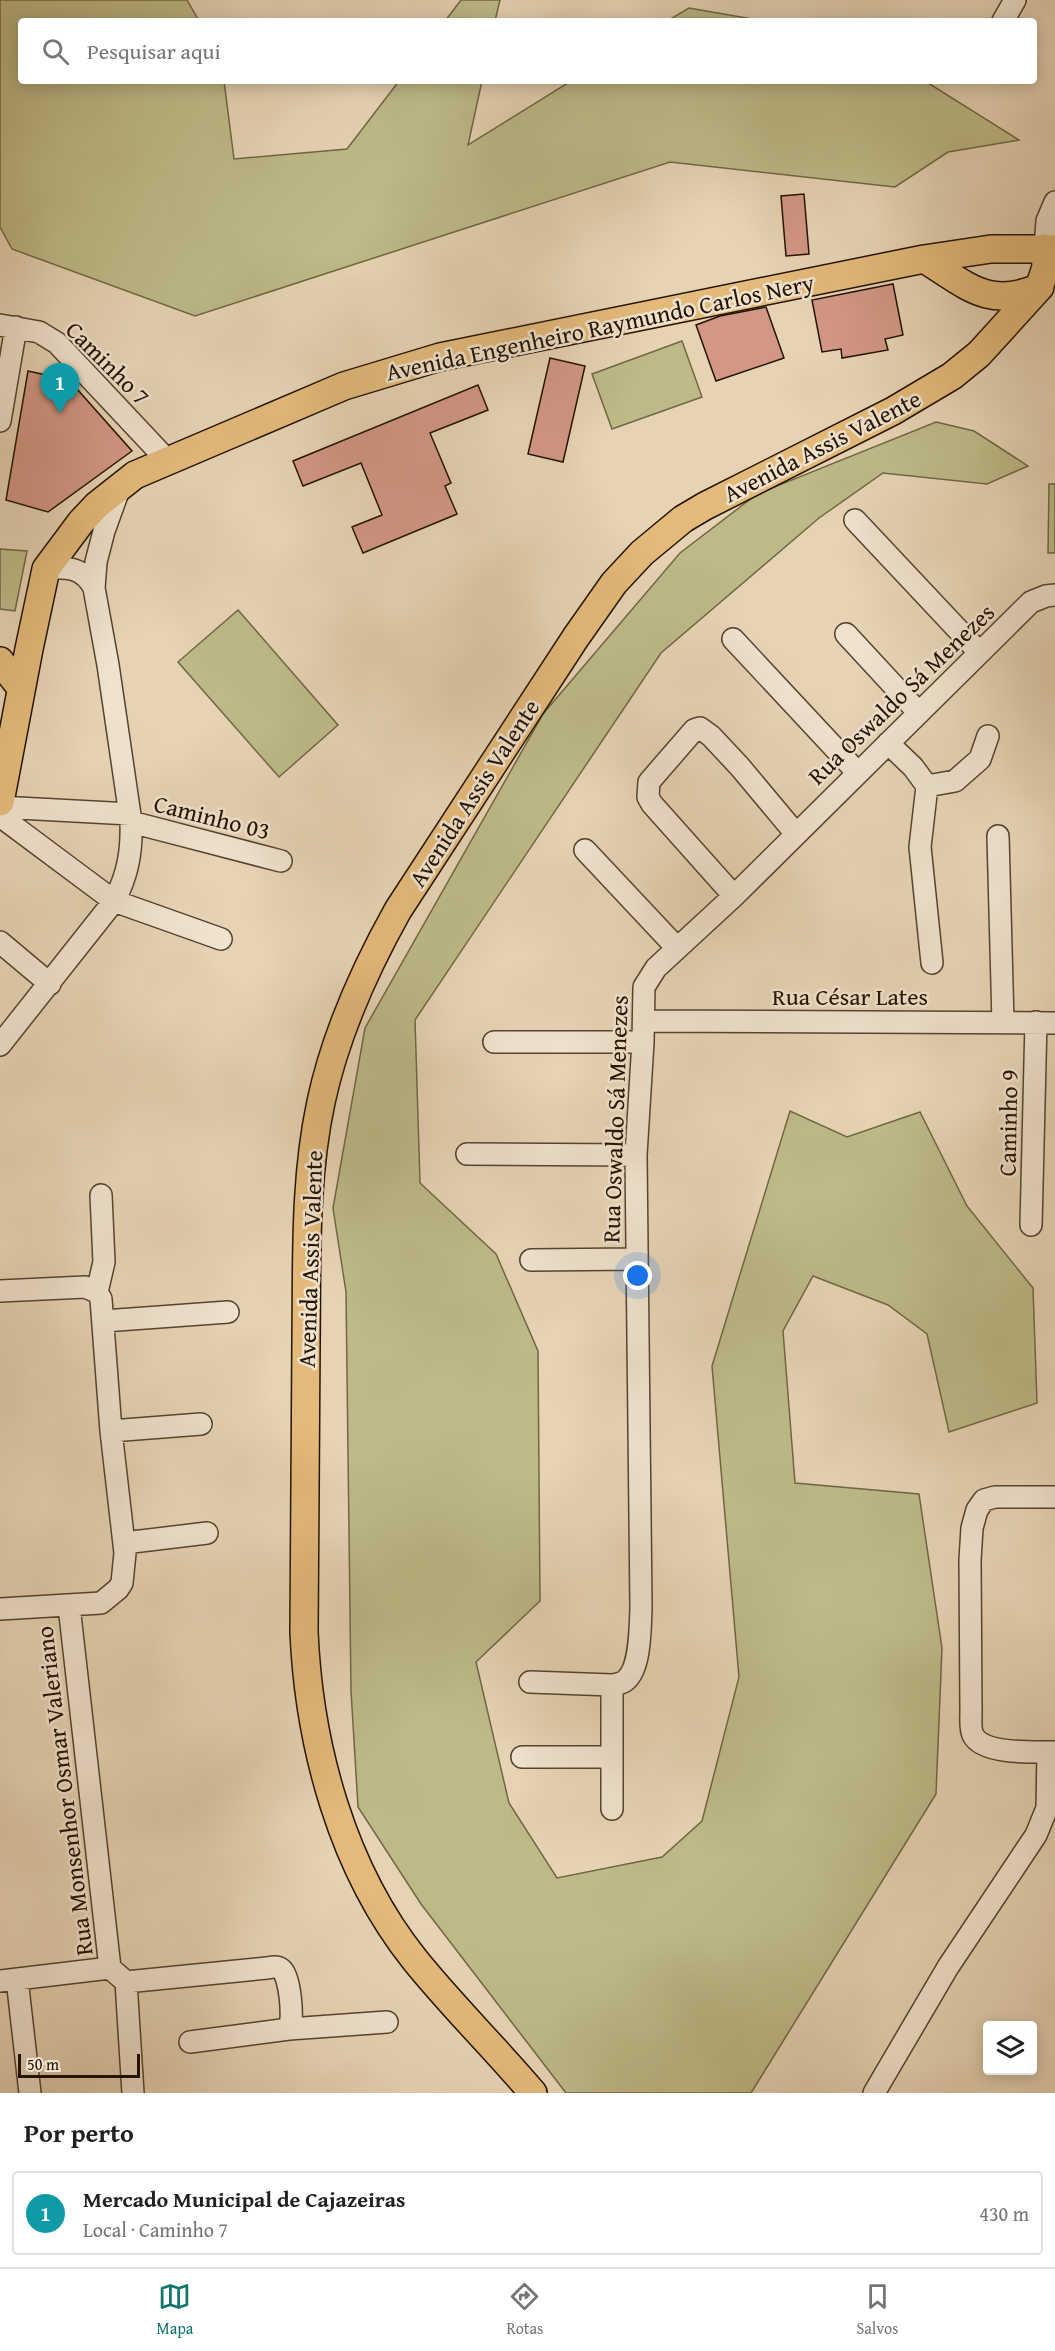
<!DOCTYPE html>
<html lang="pt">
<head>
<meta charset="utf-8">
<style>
	:root { --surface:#fff; --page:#f2f2f2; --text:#202124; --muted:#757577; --line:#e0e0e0; --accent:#0f766e }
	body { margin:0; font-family:"Gentium Book Plus",serif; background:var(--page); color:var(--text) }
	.controls { position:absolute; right:18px; bottom:18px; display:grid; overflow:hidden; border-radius:6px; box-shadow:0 3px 15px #0003 }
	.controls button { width:54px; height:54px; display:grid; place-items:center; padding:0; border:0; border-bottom:2px solid var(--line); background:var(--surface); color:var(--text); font:30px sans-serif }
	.scale { position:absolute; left:18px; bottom:15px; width:122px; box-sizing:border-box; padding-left:6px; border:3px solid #241401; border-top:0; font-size:16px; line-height:21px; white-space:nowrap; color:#241401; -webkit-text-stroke:4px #efe2ce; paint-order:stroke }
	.you { position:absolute; left:638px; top:1276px; width:21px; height:21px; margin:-15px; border:4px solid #fff; border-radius:50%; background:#1a73e8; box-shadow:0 0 0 9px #1a73e833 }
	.badge { display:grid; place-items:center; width:39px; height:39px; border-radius:50%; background:var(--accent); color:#fff; font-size:20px; font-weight:700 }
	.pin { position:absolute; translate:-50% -50px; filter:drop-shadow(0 2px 3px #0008) }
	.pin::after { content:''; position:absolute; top:32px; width:21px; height:18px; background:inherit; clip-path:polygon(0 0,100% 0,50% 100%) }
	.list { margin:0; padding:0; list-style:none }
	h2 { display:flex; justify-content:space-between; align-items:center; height:78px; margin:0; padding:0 24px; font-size:26px }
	h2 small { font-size:20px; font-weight:400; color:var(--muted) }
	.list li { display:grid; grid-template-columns:39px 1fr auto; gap:18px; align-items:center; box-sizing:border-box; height:84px; margin:0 12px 12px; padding:0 12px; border:2px solid var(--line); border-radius:6px }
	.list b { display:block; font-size:22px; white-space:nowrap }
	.list p { margin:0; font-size:20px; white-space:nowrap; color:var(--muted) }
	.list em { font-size:20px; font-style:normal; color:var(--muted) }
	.icon { flex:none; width:33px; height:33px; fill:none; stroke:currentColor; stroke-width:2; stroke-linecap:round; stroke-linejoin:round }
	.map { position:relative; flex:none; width:1055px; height:2093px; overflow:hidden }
	.search { position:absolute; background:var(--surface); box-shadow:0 3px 15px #0003; left:18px; right:18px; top:18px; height:66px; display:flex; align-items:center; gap:15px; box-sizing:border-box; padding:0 21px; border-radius:6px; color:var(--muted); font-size:22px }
	.sheet { height:174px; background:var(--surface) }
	nav { display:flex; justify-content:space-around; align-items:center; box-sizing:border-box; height:84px; border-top:2px solid var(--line); background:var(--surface); font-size:16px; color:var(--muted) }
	nav a { display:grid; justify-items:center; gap:3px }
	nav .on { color:var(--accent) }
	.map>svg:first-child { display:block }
	.green { fill:#bdba88; stroke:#706744; stroke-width:1.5 }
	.building { fill:#d29785; stroke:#241401; stroke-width:1.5 }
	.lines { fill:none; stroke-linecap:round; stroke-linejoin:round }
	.minor-casing { stroke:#54442e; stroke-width:24 }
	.major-casing { stroke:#241401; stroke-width:30 }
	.minor { stroke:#efe2ce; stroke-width:21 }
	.major { stroke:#e3ba7a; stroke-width:27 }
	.labels { text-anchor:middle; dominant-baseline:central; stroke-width:5; stroke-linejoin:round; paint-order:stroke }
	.street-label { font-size:24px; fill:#241401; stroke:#efe2ce }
</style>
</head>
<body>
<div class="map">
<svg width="1055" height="2093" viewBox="0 0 1055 2093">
	<rect width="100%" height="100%" fill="#e6d3b4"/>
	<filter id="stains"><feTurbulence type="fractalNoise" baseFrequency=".00333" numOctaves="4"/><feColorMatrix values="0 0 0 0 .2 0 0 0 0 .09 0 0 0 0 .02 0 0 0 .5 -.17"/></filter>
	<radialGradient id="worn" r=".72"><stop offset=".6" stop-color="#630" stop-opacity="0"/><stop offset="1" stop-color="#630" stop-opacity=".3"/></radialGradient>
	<path class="green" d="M0 0H187L199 21H21V81H224L234 159 347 149 399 81H482L468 145 571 81H925L1019 140 948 152 895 187 670 162 195 316 12 249 0 227Z
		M461 0H500L495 21H445Z
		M689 8 764 21H667Z
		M682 341 702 397 612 429 592 374Z
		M936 422 974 431 1028 466 987 484 883 473 819 518 661 653 415 1020 420 1183 496 1254 538 1351 540 1601 476 1662 509 1803 557 1878 662 1857 702 1821 739 1677 712 1366 790 1111 847 1137 920 1112 967 1206 1033 1288 1037 1403 949 1432 927 1334 888 1305 813 1276 783 1331 795 1483 919 1494 942 1648 936 1794 751 2093H566L421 1904 358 1807 351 1691 346 1292 333 1208 365 1028 543 714 680 553 757 494Z
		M1049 484H1055V553H1048Z
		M0 549 27 551 15 611 0 609Z
		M238 610 338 725 279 777 178 662Z"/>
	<path class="building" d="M804 194 809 254 786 256 781 196Z
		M893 284 903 335 885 339 888 350 842 358 841 349 822 352 812 300Z
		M766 307 784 358 716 381 696 325 720 316Z
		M550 358 585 366 563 462 528 454Z
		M28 371 69 380 132 451 48 512 6 500Z
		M478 385 488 410 430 433 451 483 445 486 457 514 363 553 352 527 382 515 361 463 303 486 293 461Z"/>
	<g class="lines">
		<g class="minor-casing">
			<path id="minor" d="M1003 21 1015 0
				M1045 248 1047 221 1055 202
				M0 325 39 332 57 343 167 460
				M0 421 16 327
				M855 520 979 652
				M46 569C67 566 84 568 94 588
				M846 634 919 713
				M733 639 857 772
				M888 743 913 767 927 786 920 847 932 963
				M927 786 955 781 980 759 988 736
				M0 807 130 814
				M0 816 114 901 221 939
				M131 822 281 861
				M998 836 1003 1022
				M585 850 677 948
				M734 896 652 804 648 797 649 782 694 730 700 728 711 736 740 767 796 834
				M0 942 50 984
				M644 1021 1055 1023
				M494 1042H643
				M0 1045 114 901C128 875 132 851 131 822L108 665 94 588 96 562 104 531 121 484
				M467 1154 636 1155
				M1031 1225 1036 1022
				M531 1260 635 1259
				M0 1291 85 1287 97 1292 101 1299 111 1431 125 1553 122 1583 118 1589 101 1603 0 1609
				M97 1292 104 1262 101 1195
				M104 1321 228 1312
				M111 1431 201 1424
				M1055 1497H995L984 1500 977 1510 972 1528 970 1560 971 1712C971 1719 970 1729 973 1735 983 1755 1036 1752 1055 1752
				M124 1543 207 1533
				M69 1606 110 1968
				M530 1682 612 1685C617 1684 622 1684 626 1680 641 1667 640 1627 641 1608L636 1155 643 1042 644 987 656 968 734 896 1031 602 1046 596 1055 595
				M522 1757H610
				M612 1809V1685
				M110 1968 126 1982 267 1968C272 1967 277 1966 281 1969 290 1975 294 2019 289 2029L190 2042
				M17 1979 30 2093
				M0 1981 110 1968
				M126 1982 133 2093
				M289 2029 387 2022
				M874 2093 948 1967 1036 1835 1047 1808 1048 1752"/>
		</g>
		<g class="major-casing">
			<path id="major" d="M924 259C967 285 988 310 1040 287
				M0 661 21 688
				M0 802 29 649 46 569 81 522 97 505 135 475 344 386 440 357 924 259 991 249H1055
				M533 2093C495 2048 452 2006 415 1960 342 1869 309 1746 304 1632 304 1535 306 1438 306 1342 307 1262 304 1181 321 1102 335 1036 365 969 398 910L576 637 614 583 642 553 683 519 705 506 893 411 952 376 979 354 1039 288 1046 267 1045 248"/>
		</g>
		<use href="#minor" class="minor"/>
		<use href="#major" class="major"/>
	</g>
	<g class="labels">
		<g class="street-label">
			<text transform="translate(600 327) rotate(-12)">Avenida Engenheiro Raymundo Carlos Nery</text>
			<text transform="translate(108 363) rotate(45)">Caminho 7</text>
			<text transform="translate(822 446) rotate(-27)">Avenida Assis Valente</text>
			<text transform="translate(901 694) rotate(-44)">Rua Oswaldo Sá Menezes</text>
			<text transform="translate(474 793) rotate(-57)">Avenida Assis Valente</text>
			<text transform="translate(212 817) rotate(14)">Caminho 03</text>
			<text x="850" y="996">Rua César Lates</text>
			<text transform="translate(615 1119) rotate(-88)">Rua Oswaldo Sá Menezes</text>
			<text transform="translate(1008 1123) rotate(-89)">Caminho 9</text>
			<text transform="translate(310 1259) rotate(-88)">Avenida Assis Valente</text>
			<text transform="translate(64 1791) rotate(-97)">Rua Monsenhor Osmar Valeriano</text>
		</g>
	</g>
	<rect width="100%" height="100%" filter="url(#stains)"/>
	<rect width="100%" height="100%" fill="url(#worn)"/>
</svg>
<div class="controls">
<button><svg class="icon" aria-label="layers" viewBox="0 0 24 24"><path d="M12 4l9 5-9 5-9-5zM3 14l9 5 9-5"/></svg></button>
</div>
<div class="scale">50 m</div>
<div class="you"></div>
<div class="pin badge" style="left:60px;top:413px;background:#0f9aa8">1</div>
<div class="search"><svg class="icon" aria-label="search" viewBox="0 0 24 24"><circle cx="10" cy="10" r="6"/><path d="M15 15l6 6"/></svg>Pesquisar aqui</div>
</div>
<section class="sheet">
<h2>Por perto<small></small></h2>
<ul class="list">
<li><span class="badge" style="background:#0f9aa8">1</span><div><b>Mercado Municipal de Cajazeiras</b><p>Local · Caminho 7</p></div><em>430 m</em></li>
</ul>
</section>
<nav>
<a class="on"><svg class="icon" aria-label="map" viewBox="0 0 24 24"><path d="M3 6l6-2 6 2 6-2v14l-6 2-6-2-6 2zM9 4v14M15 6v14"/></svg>Mapa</a>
<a><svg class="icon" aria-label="directions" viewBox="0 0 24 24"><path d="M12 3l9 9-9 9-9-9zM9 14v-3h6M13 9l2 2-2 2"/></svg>Rotas</a>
<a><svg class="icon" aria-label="saved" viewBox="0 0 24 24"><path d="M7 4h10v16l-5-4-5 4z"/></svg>Salvos</a>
</nav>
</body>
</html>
